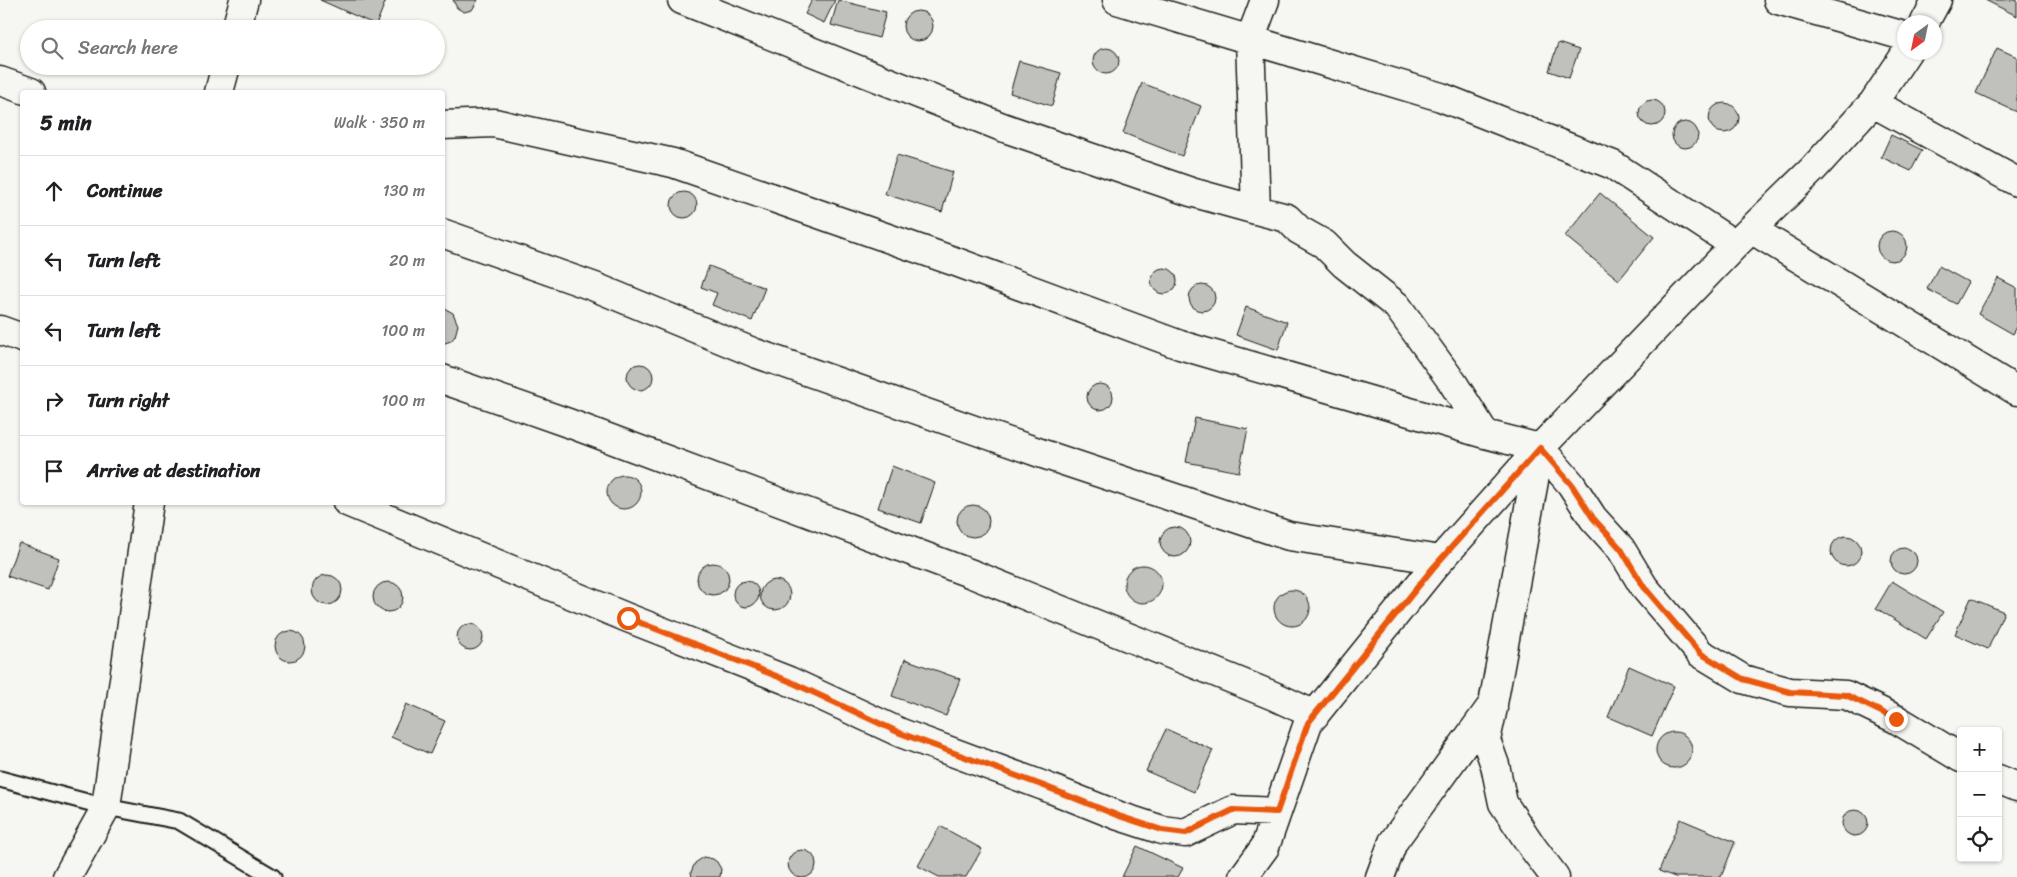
<!DOCTYPE html>
<html lang="en">
<head>
<meta charset="utf-8">
<style>
	:root { --surface:#fff; --page:#f2f2f2; --text:#202124; --muted:#757577; --line:#e0e0e0 }
	body { margin:0; font-family:Sriracha,sans-serif; background:var(--page); color:var(--text) }
	.controls { position:absolute; right:15px; bottom:15px; display:grid; overflow:hidden; border-radius:5px; box-shadow:0 1px 4px #0004 }
	.controls button { width:45px; height:45px; display:grid; place-items:center; padding:0; border:0; border-bottom:1px solid var(--line); background:var(--surface); color:var(--text); font:25px sans-serif }
	.compass { position:absolute; left:1897px; top:15px; width:45px; height:45px; border-radius:50%; background:var(--surface); box-shadow:0 1px 4px #0004; rotate:213deg }
	.stop { position:absolute; width:15px; height:15px; margin:-11px; border:4px solid #ea580c; border-radius:50%; background:#fff }
	.stop.end { background:#ea580c; border-color:#fff; box-shadow:0 1px 5px #0008 }
	.list { margin:0; padding:0; list-style:none }
	h2 { display:flex; justify-content:space-between; align-items:center; height:65px; margin:0; padding:0 20px; font-size:21px }
	h2 small { font-size:16px; font-weight:400; color:var(--muted) }
	.list li { display:grid; grid-template-columns:32px 1fr auto; gap:15px; align-items:center; box-sizing:border-box; height:70px; padding:0 20px; border-top:1px solid var(--line) }
	.list b { display:block; font-size:19px; white-space:nowrap }
	.list em { font-size:16px; font-style:normal; color:var(--muted) }
	.icon { flex:none; width:28px; height:28px; fill:none; stroke:currentColor; stroke-width:2; stroke-linecap:round; stroke-linejoin:round }
	.map { position:relative; flex:none; width:2017px; height:877px; overflow:hidden }
	.search { position:absolute; background:var(--surface); box-shadow:0 1px 4px #0004; left:20px; top:20px; width:425px; height:55px; display:flex; align-items:center; gap:12px; box-sizing:border-box; padding:0 18px; border-radius:28px; color:var(--muted); font-size:19px }
	.panel { position:absolute; background:var(--surface); box-shadow:0 1px 4px #0004; left:20px; top:90px; width:425px; height:415px; border-radius:5px }
	.map>svg:first-child { display:block }
	.building { fill:#c0c0bd; stroke:#1c1c1c }
	.lines { fill:none; stroke-linecap:round; stroke-linejoin:round }
	.lane-casing { stroke:#1c1c1c; stroke-width:19 }
	.street-casing { stroke:#1c1c1c; stroke-width:31 }
	.lane { stroke:#f6f6f2; stroke-width:15 }
	.street { stroke:#f6f6f2; stroke-width:28 }
	.route { stroke:#ea580c; stroke-width:6 }
</style>
</head>
<body>
<div class="map">
<svg width="2017" height="877" viewBox="0 0 2017 877">
	<rect width="100%" height="100%" fill="#f6f6f2"/>
	<filter id="ink" filterUnits="userSpaceOnUse"><feTurbulence type="fractalNoise" baseFrequency=".02" numOctaves="2"/><feDisplacementMap in="SourceGraphic" scale="10" xChannelSelector="R" yChannelSelector="G"/><feConvolveMatrix kernelMatrix="1 2 1 2 8 2 1 2 1" color-interpolation-filters="sRGB"/></filter>
	<g filter="url(#ink)">
		<path class="building" d="M320 0H386L376 25Z
			M453 0H478L472 10 464 12 457 8Z
			M812 0H835L824 23 805 14Z
			M838 0 886 12 879 38 831 25Z
			M1985 0H2017V16Z
			M903 26a15 15 0 1 1 30 0a15 15 0 1 1-30 0Z
			M1558 43 1579 50 1569 78 1549 71Z
			M1997 48 2017 57V112L1976 93Z
			M1093 61a13 13 0 1 1 26 0a13 13 0 1 1-26 0Z
			M1019 61 1061 73 1052 106 1010 93Z
			M1142 83 1201 106 1182 156 1123 133Z
			M1639 113a13 13 0 1 1 26 0a13 13 0 1 1-26 0Z
			M1709 118a15 15 0 1 1 30 0a15 15 0 1 1-30 0Z
			M1672 135a13 13 0 1 1 26 0a13 13 0 1 1-26 0Z
			M1891 135 1922 150 1911 171 1881 157Z
			M897 155 953 172 942 212 885 194Z
			M671 205a13 13 0 1 1 26 0a13 13 0 1 1-26 0Z
			M1600 193 1654 237 1619 280 1565 236Z
			M1877 246a15 15 0 1 1 30 0a15 15 0 1 1-30 0Z
			M709 266 765 288 752 321 712 305 717 293 701 287Z
			M1939 266 1968 282 1956 304 1927 289Z
			M1151 281a13 13 0 1 1 26 0a13 13 0 1 1-26 0Z
			M1998 278 2017 288V327L2013 334 1978 314Z
			M1189 298a13 13 0 1 1 26 0a13 13 0 1 1-26 0Z
			M442 307 453 313 458 325 455 336 451 341 442 344Z
			M1246 307 1287 322 1278 350 1236 335Z
			M627 377a13 13 0 1 1 26 0a13 13 0 1 1-26 0Z
			M1087 397a13 13 0 1 1 26 0a13 13 0 1 1-26 0Z
			M1195 418 1248 429 1239 472 1186 462Z
			M892 466 935 483 921 523 878 508Z
			M607 492a17 17 0 1 1 34 0a17 17 0 1 1-34 0Z
			M957 521a16 16 0 1 1 32 0a16 16 0 1 1-32 0Z
			M1160 542a15 15 0 1 1 30 0a15 15 0 1 1-30 0Z
			M1831 551a15 15 0 1 1 30 0a15 15 0 1 1-30 0Z
			M19 543 59 558 48 590 7 576Z
			M1891 561a13 13 0 1 1 26 0a13 13 0 1 1-26 0Z
			M697 579a16 16 0 1 1 32 0a16 16 0 1 1-32 0Z
			M1124 584a19 19 0 1 1 38 0a19 19 0 1 1-38 0Z
			M312 590a15 15 0 1 1 30 0a15 15 0 1 1-30 0Z
			M760 595a15 15 0 1 1 30 0a15 15 0 1 1-30 0Z
			M1892 581 1943 612 1926 639 1876 608Z
			M733 594a13 13 0 1 1 26 0a13 13 0 1 1-26 0Z
			M373 597a15 15 0 1 1 30 0a15 15 0 1 1-30 0Z
			M1274 608a18 18 0 1 1 36 0a18 18 0 1 1-36 0Z
			M1971 598 2004 612 1988 649 1955 634Z
			M457 637a13 13 0 1 1 26 0a13 13 0 1 1-26 0Z
			M275 646a15 15 0 1 1 30 0a15 15 0 1 1-30 0Z
			M905 659 960 679 946 716 892 696Z
			M1629 666 1674 686 1652 736 1608 717Z
			M406 704 445 721 430 754 391 737Z
			M1166 729 1213 750 1194 792 1146 771Z
			M1656 750a18 18 0 1 1 36 0a18 18 0 1 1-36 0Z
			M1842 823a13 13 0 1 1 26 0a13 13 0 1 1-26 0Z
			M1680 819 1735 842 1721 877H1675L1659 871Z
			M940 826 982 849 966 877H939L918 866Z
			M1137 846 1183 868 1178 877H1122Z
			M788 864a14 14 0 1 1 28 0a14 14 0 1 1-28 0Z
			M704 857 713 859 717 862 721 869 720 877H692L691 872 695 863Z"/>
		<g class="lines">
			<g class="lane-casing">
				<path id="lane" d="M0 779 106 807 179 821 273 877"/>
			</g>
			<g class="street-casing">
				<path id="street" d="M682 0 1002 127 1191 192 1256 210
					M1117 0 1441 97 1613 165 1735 245
					M1265 0 1250 40 1256 210 1287 218 1299 230 1324 244 1344 264 1397 306 1453 383 1485 434 1540 448 1571 484 1593 518 1621 549 1644 587 1700 653 1743 679 1790 692 1846 695 1896 719 1961 758
					M1778 0 1904 36
					M1925 22 1937 0
					M236 29 244 0
					M0 81 31 92
					M219 92 226 66
					M1873 103 2017 182
					M442 125 494 123 673 163 959 263 1180 345 1485 434
					M1751 229 2017 391
					M442 233 595 287 755 353 1043 454 1289 536 1440 560
					M0 330 22 338
					M442 379 571 424 972 574 1274 696 1315 715
					M347 502 628 618 789 681 901 733 1044 786 1119 816 1162 830 1185 833 1233 810 1277 812
					M1493 708 1486 740 1495 765 1503 803 1533 848 1555 877
					M1998 779 2017 787
					M67 877 106 807 149 502
					M1243 877 1265 847 1308 723 1433 568 1540 448 1735 245 1813 169 1873 103 1907 52
					M1380 877 1393 842 1493 704 1540 448"/>
			</g>
			<use href="#lane" class="lane"/>
			<use href="#street" class="street"/>
		</g>
	</g>
	<g class="lines" filter="url(#ink)">
		<path class="route" d="M628 618 789 681 900 733 1044 786 1119 816 1162 830 1186 833 1233 810 1277 812 1308 723 1433 568 1540 448 1571 484 1593 518 1621 549 1644 587 1700 653 1743 679 1790 692 1846 695 1896 719"/>
	</g>
</svg>
<div class="controls">
<button>+</button>
<button>−</button>
<button><svg class="icon" aria-label="locate" viewBox="0 0 24 24"><circle cx="12" cy="12" r="6"/><path d="M12 2v4M12 18v4M2 12h4M18 12h4"/></svg></button>
</div>
<svg class="compass" viewBox="-18 -18 36 36"><path d="M0-13l5 13h-10z" fill="#e53935"/><path d="M0 13l5-13h-10z" fill="#757577"/></svg>
<div class="stop" style="left:628px;top:618px"></div>
<div class="stop end" style="left:1896px;top:719px"></div>
<div class="search"><svg class="icon" aria-label="search" viewBox="0 0 24 24"><circle cx="10" cy="10" r="6"/><path d="M15 15l6 6"/></svg>Search here</div>
<section class="panel">
<h2>5 min<small>Walk · 350 m</small></h2>
<ul class="list">
<li><svg class="icon" aria-label="ahead" viewBox="0 0 24 24"><path d="M12 20V5M6 11l6-6 6 6"/></svg><div><b>Continue</b></div><em>130 m</em></li>
<li><svg class="icon" aria-label="left" viewBox="0 0 24 24"><path d="M17 20v-9H6M10 6l-5 5 5 5"/></svg><div><b>Turn left</b></div><em>20 m</em></li>
<li><svg class="icon" aria-label="left" viewBox="0 0 24 24"><path d="M17 20v-9H6M10 6l-5 5 5 5"/></svg><div><b>Turn left</b></div><em>100 m</em></li>
<li><svg class="icon" aria-label="right" viewBox="0 0 24 24"><path d="M7 20v-9h11M14 6l5 5-5 5"/></svg><div><b>Turn right</b></div><em>100 m</em></li>
<li><svg class="icon" aria-label="arrive" viewBox="0 0 24 24"><path d="M6 21V4h12l-3 4 3 4H6"/></svg><div><b>Arrive at destination</b></div></li>
</ul>
</section>
</div>
</body>
</html>
